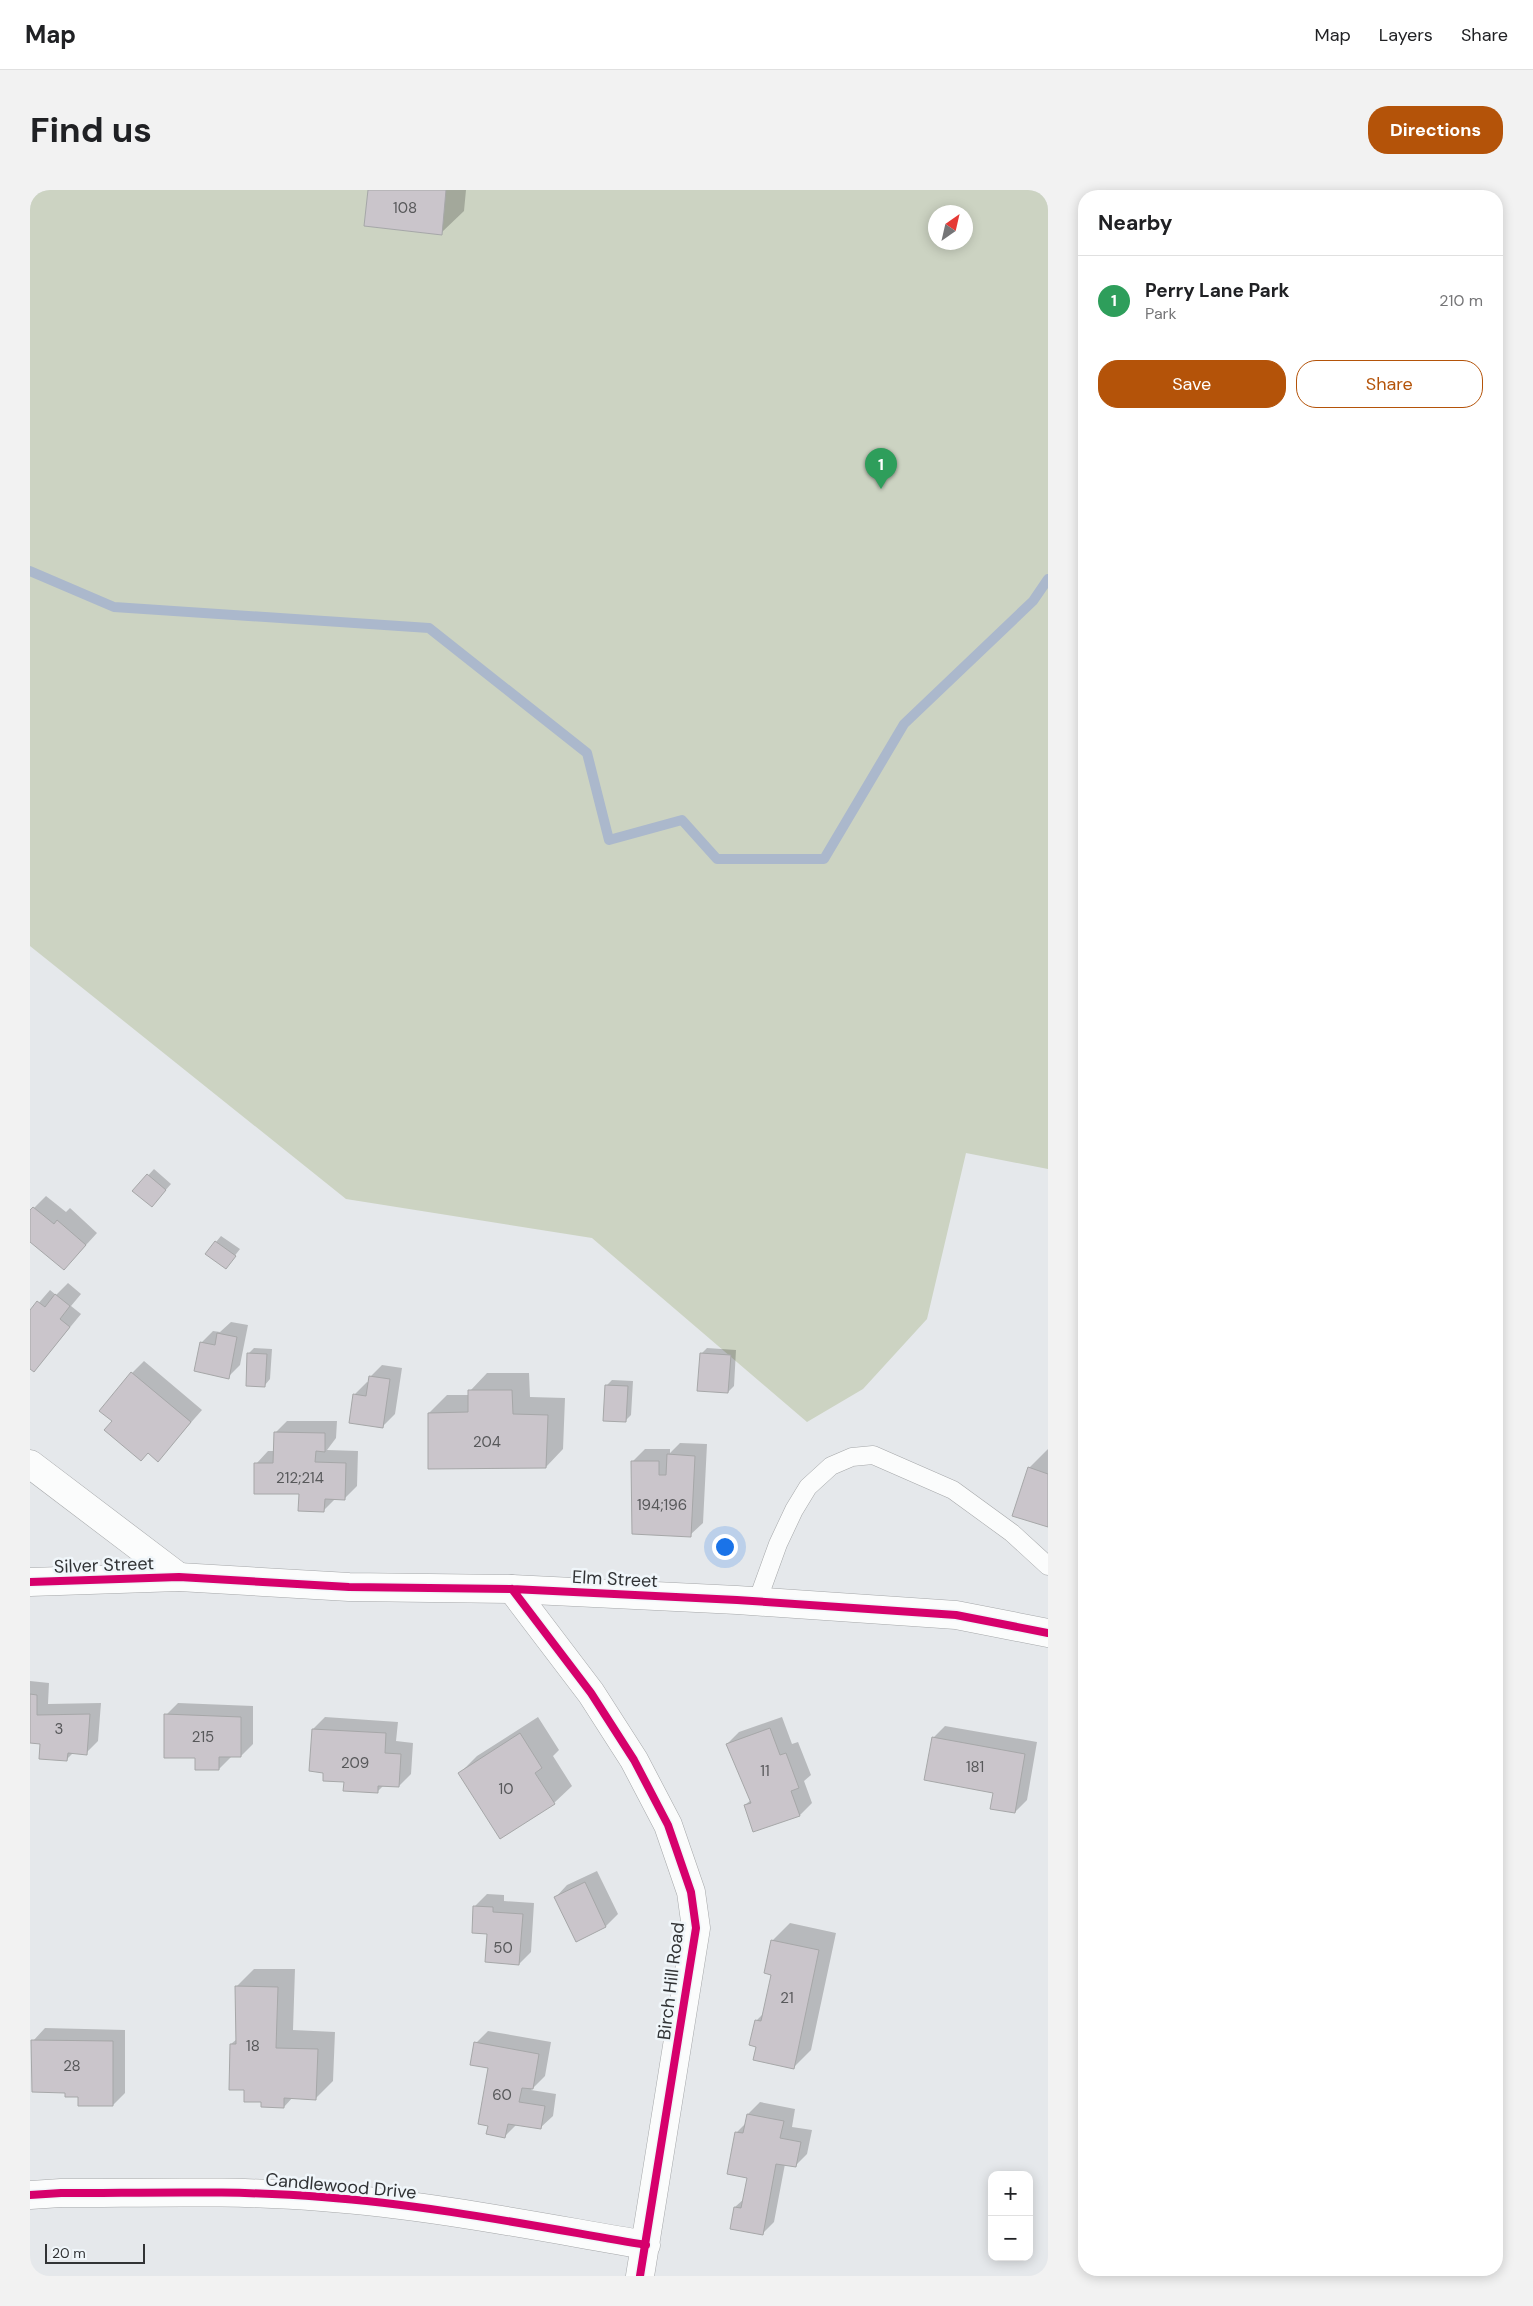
<!DOCTYPE html>
<html lang="en">
<head>
<meta charset="utf-8">
<style>
	:root { --surface:#fff; --page:#f2f2f2; --text:#202124; --muted:#757577; --line:#e0e0e0; --accent:#b45309 }
	body { margin:0; font-family:"DM Sans",sans-serif; background:var(--page); color:var(--text) }
	.controls { position:absolute; right:15px; bottom:15px; display:grid; overflow:hidden; border-radius:10px; box-shadow:0 2px 12px #0003 }
	.controls button { width:45px; height:45px; display:grid; place-items:center; padding:0; border:0; border-bottom:1px solid var(--line); background:var(--surface); color:var(--text); font:25px sans-serif }
	.compass { position:absolute; left:898px; top:15px; width:45px; height:45px; border-radius:50%; background:var(--surface); box-shadow:0 2px 12px #0003; rotate:34deg }
	.scale { position:absolute; left:15px; bottom:12px; width:100px; box-sizing:border-box; padding-left:5px; border:2px solid #313335; border-top:0; font-size:14px; line-height:18px; white-space:nowrap; color:#313335; -webkit-text-stroke:4px #f0f6fa; paint-order:stroke }
	.you { position:absolute; left:694px; top:1356px; width:18px; height:18px; margin:-12px; border:4px solid #fff; border-radius:50%; background:#1a73e8; box-shadow:0 0 0 8px #1a73e833 }
	.badge { display:grid; place-items:center; width:32px; height:32px; border-radius:50%; background:var(--accent); color:#fff; font-size:16px; font-weight:700 }
	.pin { position:absolute; translate:-50% -41px; filter:drop-shadow(0 1px 2px #0008) }
	.pin::after { content:''; position:absolute; top:26px; width:18px; height:15px; background:inherit; clip-path:polygon(0 0,100% 0,50% 100%) }
	.list { margin:0; padding:0; list-style:none }
	h2 { display:flex; justify-content:space-between; align-items:center; height:65px; margin:0; padding:0 20px; font-size:21px }
	h2 small { font-size:16px; font-weight:400; color:var(--muted) }
	.list li { display:grid; grid-template-columns:32px 1fr auto; gap:15px; align-items:center; box-sizing:border-box; height:90px; padding:0 20px; border-top:1px solid var(--line) }
	.list b { display:block; font-size:19px; white-space:nowrap }
	.list p { margin:0; font-size:16px; white-space:nowrap; color:var(--muted) }
	.list em { font-size:16px; font-style:normal; color:var(--muted) }
	.actions { display:flex; gap:10px; padding:15px 20px }
	.actions a { flex:1; padding:11px 0; border:1px solid var(--accent); border-radius:20px; text-align:center; font-size:18px; color:var(--accent) }
	.actions .main { background:var(--accent); color:#fff }
	.map { position:relative; flex:none; width:1018px; height:2086px; overflow:hidden; border-radius:20px }
	header { display:flex; align-items:center; gap:30px; box-sizing:border-box; height:70px; padding:0 25px; background:var(--surface); border-bottom:1px solid var(--line) }
	header strong { font-size:24px }
	nav { display:flex; gap:28px; margin-inline-start:auto; font-size:18px }
	.intro { display:flex; align-items:center; justify-content:space-between; box-sizing:border-box; height:120px; padding:0 30px }
	h1 { margin:0; font-size:35px }
	.button { padding:12px 22px; border-radius:20px; background:var(--accent); color:#fff; font-size:18px; font-weight:700 }
	main { display:flex; gap:30px; padding:0 30px }
	aside { flex:1; background:var(--surface); border-radius:20px; box-shadow:0 2px 12px #0003 }
	.map>svg:first-child { display:block }
	.green { fill:#ccd3c2; fill-rule:evenodd }
	.shadow { fill:#0003 }
	.lines { fill:none; stroke-linecap:round; stroke-linejoin:round }
	.stream { stroke:#abb8cc; stroke-width:10 }
	.building { fill:#cac5cb; stroke:#a6a7a8 }
	.lane-casing { stroke:#a5a7a9; stroke-width:19 }
	.street-casing { stroke:#a5a7a9; stroke-width:29 }
	.secondary-casing { stroke:#a5a7a9; stroke-width:29 }
	.lane { stroke:#fbfcfc; stroke-width:18 }
	.street { stroke:#fbfcfc; stroke-width:28 }
	.secondary { stroke:#fbfcfc; stroke-width:28 }
	.cycleway-casing { stroke:#f0f6fa; stroke-width:11 }
	.cycleway { stroke:#d6006c; stroke-width:8 }
	.labels { text-anchor:middle; dominant-baseline:central; stroke-width:5; stroke-linejoin:round; paint-order:stroke }
	.number-label { font-size:15px; fill:#57585a }
	.street-label { font-size:18px; fill:#313335; stroke:#f0f6fa }
</style>
</head>
<body>
<header>
<strong>Map</strong>
<nav><a>Map</a><a>Layers</a><a>Share</a></nav>
</header>
<div class="intro"><h1>Find us</h1><a class="button">Directions</a></div>
<main>
<div class="map">
<svg width="1018" height="2086" viewBox="0 0 1018 2086">
	<rect width="100%" height="100%" fill="#e5e8eb"/>
	<path class="green" d="M0 0H1018V979L936 963 897 1129 833 1199 777 1232 562 1048 316 1009 0 756ZM906 22H936V52H906Z"/>
	<path class="shadow" d="M339 0H436L434 21 411 43Z
		M124 979 141 994 127 1010 104 1001Z
		M16 1006 36 1022 40 1018 67 1043 46 1066 0 1051V1022Z
		M191 1046 210 1059 196 1077 186 1052Z
		M38 1093 51 1104 41 1116 51 1124 4 1181 0 1178V1123L20 1100 26 1105Z
		M201 1132 218 1135 210 1175 198 1187 171 1153 183 1141 190 1142Z
		M224 1158 242 1159 240 1189 235 1195 218 1164Z
		M677 1158 706 1160 704 1196 698 1202 671 1164Z
		M114 1171 172 1220 128 1270 83 1231 102 1183Z
		M352 1175 372 1178 365 1224 353 1236 325 1204 337 1192 339 1193 340 1187Z
		M457 1183H499L500 1207 535 1208 533 1259 516 1277 399 1223 417 1205H440V1201Z
		M582 1190 603 1191 601 1225 595 1231 576 1196Z
		M257 1231H307L306 1248 297 1260 328 1261 327 1296 315 1308H306L294 1320 226 1274 238 1261H245V1243Z
		M650 1253 677 1254 673 1333 660 1345 603 1271 615 1259H640V1263Z
		M1018 1259V1336L984 1325 999 1278Z
		M0 1491 19 1493 18 1514 71 1513 68 1551 56 1563 44 1562 36 1570 12 1552 0 1551Z
		M148 1513 223 1516V1554L211 1566H202L189 1579 166 1566 136 1525Z
		M295 1527 368 1532 366 1551 383 1553 381 1584 369 1596 354 1595 347 1602 315 1591 295 1581 283 1539Z
		M508 1527 529 1560 523 1566 542 1596 524 1613 430 1583 447 1566Z
		M752 1527 762 1554 768 1552 781 1585 774 1591 782 1613 770 1625 724 1641 715 1615 721 1610 697 1554 709 1542Z
		M915 1536 1007 1552 997 1610 985 1622 964 1602 903 1548Z
		M567 1681 588 1724 576 1736 546 1750 525 1708 537 1695Z
		M457 1704 474 1705V1711L504 1713 501 1762 489 1774 458 1743 445 1716Z
		M760 1733 806 1743 781 1860 763 1878 727 1856 726 1831 734 1823 742 1784V1751Z
		M224 1779H265L263 1840 305 1842 303 1891 286 1908 263 1907 254 1917 232 1911 215 1899 201 1854 207 1849 206 1797Z
		M15 1838 95 1840V1903L83 1915 36 1901 3 1851Z
		M458 1841 521 1852 515 1886 501 1900 526 1904 523 1926 510 1938 487 1934 475 1946 459 1935V1877L446 1853Z
		M730 1912 765 1919 762 1937 782 1940 777 1964 765 1976 755 1974 744 2032 732 2044 705 2017 715 2008 719 1987 706 1943 716 1933 718 1924Z"/>
	<g class="lines">
		<path class="stream" d="M0 381 84 417 399 438 557 563 579 650 652 630 687 669H794L874 534 1003 411 1018 389"/>
	</g>
	<path class="building" d="M338 0H416L412 45 334 36Z
		M117 984 136 1000 122 1017 102 1001Z
		M3 1017 24 1034 27 1030 56 1055 34 1080 0 1052V1020Z
		M185 1051 206 1066 196 1079 175 1064Z
		M25 1104 40 1116 30 1129 40 1137 4 1182 0 1179V1120L7 1111 15 1117Z
		M187 1143 207 1147 199 1189 164 1181 170 1152 185 1155Z
		M217 1163 237 1164 235 1197 216 1196Z
		M670 1163 701 1165 698 1203 667 1201Z
		M101 1182 161 1232 128 1272 118 1263 111 1271 74 1240 82 1231 69 1221Z
		M339 1186 360 1189 353 1238 319 1233 323 1204 336 1206Z
		M575 1195 598 1196 596 1232 573 1231Z
		M438 1200H482L483 1224 518 1225 516 1278 398 1279V1223L438 1222Z
		M244 1242 295 1243V1262L286 1261 285 1272 316 1273 315 1310 295 1309 294 1322 268 1321 269 1304H224V1273H243Z
		M637 1264 665 1266 661 1347 602 1344 601 1271H629V1285H636Z
		M998 1277 1018 1284V1337L982 1326Z
		M0 1504 7 1505V1525L60 1524 57 1565 38 1563 37 1571 9 1569 10 1554 0 1553Z
		M134 1524 211 1527V1567H189V1580H165V1568H134Z
		M740 1538 750 1565 756 1563 769 1598 761 1601 770 1626 723 1642 714 1615 721 1613 696 1554Z
		M282 1539 356 1543 355 1563 371 1564 369 1597 348 1596V1603L313 1601 314 1592 293 1591V1583L279 1581Z
		M490 1543 512 1578 505 1583 525 1614 470 1649 428 1583Z
		M902 1547 995 1564 985 1623 960 1619 963 1603 894 1590Z
		M555 1692 576 1737 546 1752 524 1707Z
		M443 1716 463 1717V1722L493 1724 489 1775 455 1772 457 1744 442 1743Z
		M741 1750 789 1760 764 1879 723 1870 726 1857 719 1855 725 1830 731 1831 741 1785 734 1783Z
		M205 1796 248 1797 246 1858 288 1859 286 1910 254 1908V1918L231 1917V1912H214V1900H199L200 1854H206Z
		M1 1850 83 1851V1916H48V1907H35V1903L2 1902Z
		M444 1852 509 1864 503 1899 492 1898 489 1912 515 1916 511 1939 478 1934 475 1948 456 1944 458 1936 448 1934 458 1878 440 1875Z
		M717 1924 754 1931 750 1948 771 1952 766 1977 746 1974 733 2045 700 2039 704 2017 711 2018 717 1988 697 1984 705 1942 713 1943Z"/>
	<g class="lines">
		<g class="lane-casing">
			<path id="lane" d="M727 1412 748 1354 764 1320 778 1297 801 1276 822 1267 843 1265 923 1300 982 1343 1018 1376"/>
		</g>
		<g class="street-casing">
			<path id="street" d="M0 1274 149 1387
				M482 1399 561 1503 604 1570 638 1635 661 1702 666 1738 610 2086
				M0 2005 31 2003C118 2003 205 2000 292 2007 401 2015 509 2037 616 2055"/>
		</g>
		<g class="secondary-casing">
			<path id="secondary" d="M0 1392 149 1387 319 1397 482 1399 707 1410 926 1425 1018 1443"/>
		</g>
		<use href="#lane" class="lane"/>
		<use href="#street" class="street"/>
		<use href="#secondary" class="secondary"/>
		<g class="cycleway-casing">
			<path id="cycleway" d="M0 1392 149 1387 319 1397 482 1399 707 1410 926 1425 1018 1443
				M482 1399 561 1503 604 1570 638 1635 661 1702 666 1738 610 2086
				M0 2005 31 2003C118 2003 205 2000 292 2007 401 2015 509 2037 616 2055"/>
		</g>
		<use href="#cycleway" class="cycleway"/>
	</g>
	<g class="labels">
		<g class="number-label">
			<text x="375" y="18">108</text>
			<text x="457" y="1252">204</text>
			<text x="270" y="1288">212;214</text>
			<text x="632" y="1315">194;196</text>
			<text x="29" y="1539">3</text>
			<text x="173" y="1547">215</text>
			<text x="325" y="1573">209</text>
			<text x="945" y="1577">181</text>
			<text x="735" y="1581">11</text>
			<text x="476" y="1599">10</text>
			<text x="473" y="1758">50</text>
			<text x="757" y="1808">21</text>
			<text x="223" y="1856">18</text>
			<text x="42" y="1876">28</text>
			<text x="472" y="1905">60</text>
		</g>
		<g class="street-label">
			<text transform="translate(74 1375) rotate(-2)">Silver Street</text>
			<text transform="translate(585 1389) rotate(3)">Elm Street</text>
			<text transform="translate(641 1791) rotate(-83)">Birch Hill Road</text>
			<text transform="translate(311 1996) rotate(5)">Candlewood Drive</text>
		</g>
	</g>
</svg>
<div class="controls">
<button>+</button>
<button>−</button>
</div>
<svg class="compass" viewBox="-18 -18 36 36"><path d="M0-13l5 13h-10z" fill="#e53935"/><path d="M0 13l5-13h-10z" fill="#757577"/></svg>
<div class="scale">20 m</div>
<div class="you"></div>
<div class="pin badge" style="left:851px;top:299px;background:#2e9e5b">1</div>
</div>
<aside>
<h2>Nearby<small></small></h2>
<ul class="list">
<li><span class="badge" style="background:#2e9e5b">1</span><div><b>Perry Lane Park</b><p>Park</p></div><em>210 m</em></li>
</ul>
<div class="actions"><a class="main">Save</a><a>Share</a></div>
</aside>
</main>
</body>
</html>
